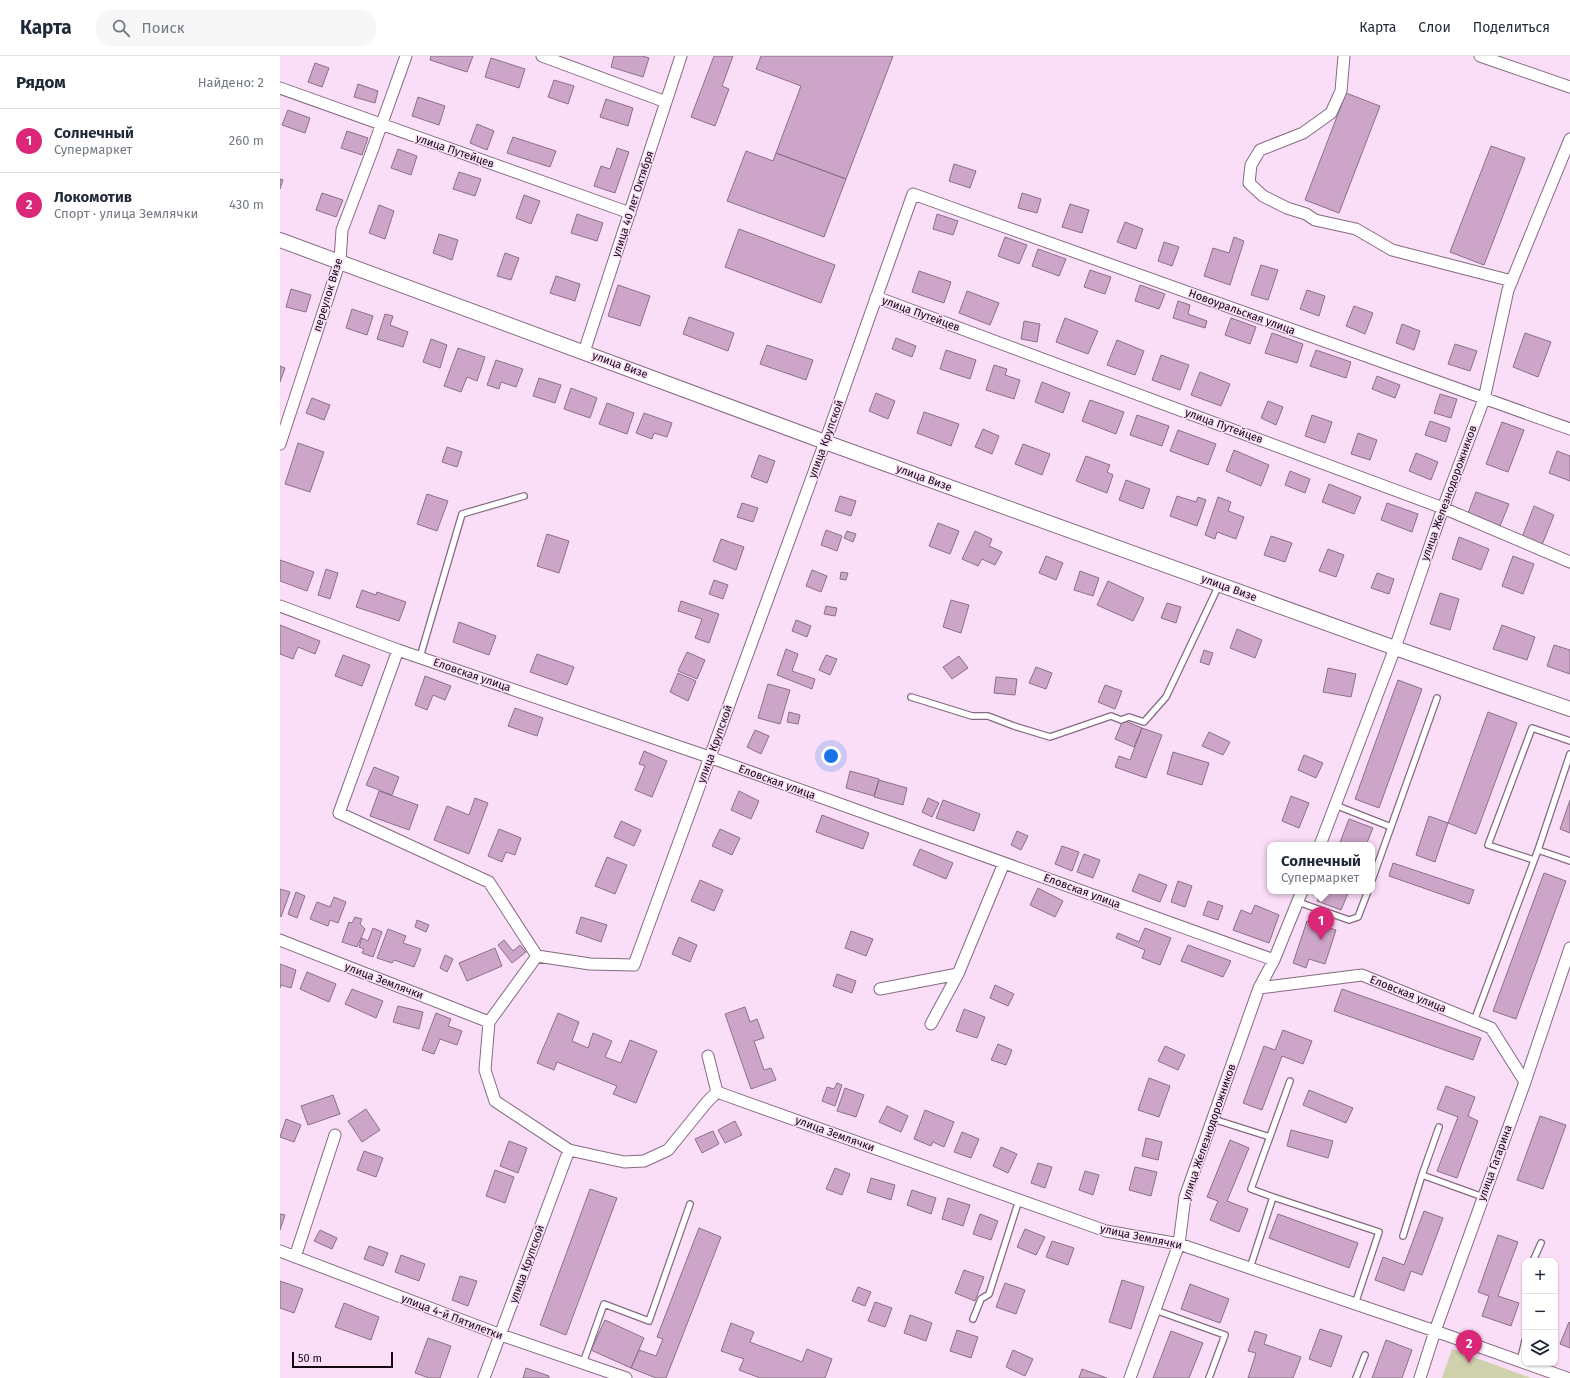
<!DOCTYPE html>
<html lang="ru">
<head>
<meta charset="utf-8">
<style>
	:root { --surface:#fff; --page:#f6f6f7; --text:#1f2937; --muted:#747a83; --line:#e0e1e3; --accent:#db2777 }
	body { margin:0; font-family:"Fira Sans",sans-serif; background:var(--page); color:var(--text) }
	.controls { position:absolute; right:12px; bottom:12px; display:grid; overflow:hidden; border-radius:8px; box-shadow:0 1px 3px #0004 }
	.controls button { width:36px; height:36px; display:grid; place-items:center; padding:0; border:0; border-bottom:1px solid var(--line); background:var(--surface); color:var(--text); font:20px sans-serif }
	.scale { position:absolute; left:12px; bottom:10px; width:101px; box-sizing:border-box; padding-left:4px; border:2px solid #130912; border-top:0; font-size:11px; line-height:14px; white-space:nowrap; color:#130912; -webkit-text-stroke:3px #faddf7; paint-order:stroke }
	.you { position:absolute; left:551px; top:700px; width:14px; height:14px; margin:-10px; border:3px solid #fff; border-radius:50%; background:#1a73e8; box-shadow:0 0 0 6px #1a73e833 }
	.badge { display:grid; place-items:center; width:26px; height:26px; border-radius:50%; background:var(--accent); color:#fff; font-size:13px; font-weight:700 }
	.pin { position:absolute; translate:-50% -33px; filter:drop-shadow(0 1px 2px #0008) }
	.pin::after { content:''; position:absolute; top:21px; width:14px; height:12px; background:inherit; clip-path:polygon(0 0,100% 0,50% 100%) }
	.popup { position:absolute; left:987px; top:786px; width:108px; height:52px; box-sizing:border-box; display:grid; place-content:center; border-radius:8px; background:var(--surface); filter:drop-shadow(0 1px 3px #0005); font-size:13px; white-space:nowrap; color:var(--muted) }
	.popup b { font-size:15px; color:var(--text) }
	.popup::after { content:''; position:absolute; left:50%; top:100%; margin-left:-8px; border:8px solid transparent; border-top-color:var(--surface) }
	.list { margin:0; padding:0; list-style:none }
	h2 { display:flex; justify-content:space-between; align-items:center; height:52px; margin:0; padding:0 16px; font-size:17px }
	h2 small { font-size:13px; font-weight:400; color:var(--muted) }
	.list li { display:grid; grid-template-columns:26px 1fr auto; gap:12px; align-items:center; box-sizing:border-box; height:64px; padding:0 16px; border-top:1px solid var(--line) }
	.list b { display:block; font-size:15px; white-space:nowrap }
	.list p { margin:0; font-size:13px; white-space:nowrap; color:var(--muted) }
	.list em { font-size:13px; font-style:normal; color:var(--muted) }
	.icon { flex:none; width:22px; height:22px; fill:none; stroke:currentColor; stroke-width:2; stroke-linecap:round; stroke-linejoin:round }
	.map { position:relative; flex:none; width:1290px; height:1322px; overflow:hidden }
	header { display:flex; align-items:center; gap:24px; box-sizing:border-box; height:56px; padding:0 20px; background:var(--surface); border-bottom:1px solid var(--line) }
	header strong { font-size:19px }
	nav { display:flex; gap:22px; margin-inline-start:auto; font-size:14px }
	.search { width:280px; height:36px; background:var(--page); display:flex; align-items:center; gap:10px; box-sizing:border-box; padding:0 14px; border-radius:16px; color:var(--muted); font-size:15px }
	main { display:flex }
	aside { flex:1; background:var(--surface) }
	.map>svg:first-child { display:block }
	.green { fill:#ced1ac }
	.building { fill:#cca5c8; stroke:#8b7188 }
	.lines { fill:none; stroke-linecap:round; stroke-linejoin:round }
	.service-casing { stroke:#856b82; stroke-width:8 }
	.minor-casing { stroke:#856b82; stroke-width:13 }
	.tertiary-casing { stroke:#856b82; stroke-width:16 }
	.service { stroke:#fff; stroke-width:5.5 }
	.minor { stroke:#fff; stroke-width:11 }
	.tertiary { stroke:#fff; stroke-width:14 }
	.labels { text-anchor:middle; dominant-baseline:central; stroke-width:3; stroke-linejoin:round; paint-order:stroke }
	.street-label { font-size:11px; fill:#130912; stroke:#faddf7 }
</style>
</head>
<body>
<header>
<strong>Карта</strong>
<div class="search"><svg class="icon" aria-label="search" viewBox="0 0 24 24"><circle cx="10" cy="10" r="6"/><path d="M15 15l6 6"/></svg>Поиск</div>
<nav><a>Карта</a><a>Слои</a><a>Поделиться</a></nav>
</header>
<main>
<aside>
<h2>Рядом<small>Найдено: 2</small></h2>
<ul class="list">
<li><span class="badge">1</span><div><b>Солнечный</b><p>Супермаркет</p></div><em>260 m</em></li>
<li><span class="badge">2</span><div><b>Локомотив</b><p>Спорт · улица Землячки</p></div><em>430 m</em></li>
</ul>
</aside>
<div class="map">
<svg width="1290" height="1322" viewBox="0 0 1290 1322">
	<rect width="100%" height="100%" fill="#faddf7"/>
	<path class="green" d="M1172 1293 1251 1322H1162Z"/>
	<path class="building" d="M151 0H193L187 16 150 4Z
		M334 0H362L369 2 363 21 331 11Z
		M434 0H453L442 30 449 33 435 70 411 61Z
		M481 0H613L566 123 496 97 521 30 476 13Z
		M211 2 245 13 239 32 205 21Z
		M35 7 49 12 42 31 28 26Z
		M274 24 294 30 288 48 268 41Z
		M78 28 98 35 95 47 74 41Z
		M1066 37 1100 50 1059 157 1025 144Z
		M138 41 165 50 159 69 132 60Z
		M326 43 353 52 348 70 320 61Z
		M8 54 30 62 25 77 2 69Z
		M197 68 214 75 207 94 190 87Z
		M67 75 88 82 82 99 61 92Z
		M233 81 276 95 270 111 227 97Z
		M1211 90 1245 102 1204 209 1170 196Z
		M337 92 349 96 335 137 314 130 321 110 330 113Z
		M118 93 137 100 131 119 111 112Z
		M466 95 493 105 496 97 566 123 544 181 447 145Z
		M674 108 696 115 690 132 669 125Z
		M179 116 201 123 195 140 173 133Z
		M0 123 3 124 0 133Z
		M42 137 63 144 56 161 36 154Z
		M742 137 761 143 757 157 738 152Z
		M244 139 260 145 251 168 236 162Z
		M790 148 809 154 802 177 782 171Z
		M99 149 114 155 105 183 89 177Z
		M297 158 323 167 317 185 291 177Z
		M657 158 678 165 673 179 653 173Z
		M845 166 863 173 856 193 837 186Z
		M459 173 555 209 541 247 445 211Z
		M159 178 178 184 172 204 153 197Z
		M725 181 747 189 739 208 718 200Z
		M954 181 964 185 950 229 924 220 933 192 949 197Z
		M884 186 899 191 892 210 878 205Z
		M758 193 786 203 779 220 752 210Z
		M225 197 239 202 231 224 217 220Z
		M981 209 998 214 988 244 971 239Z
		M810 214 831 221 825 238 804 231Z
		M639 215 671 226 664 247 632 236Z
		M276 220 300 228 295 245 270 237Z
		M338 229 370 240 360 270 328 260Z
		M860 229 885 238 879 253 855 245Z
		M11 233 31 239 26 256 6 251Z
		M1027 234 1045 240 1039 260 1020 253Z
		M687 235 719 247 710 269 679 257Z
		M898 245 910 249 908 258 927 265 925 272 893 262Z
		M1074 250 1093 257 1085 278 1066 270Z
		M72 253 93 260 87 279 66 272Z
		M105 258 113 260 110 269 128 276 123 291 97 283Z
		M409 261 454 277 448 295 403 278Z
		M785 262 818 275 808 298 776 286Z
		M951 262 976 271 970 288 945 279Z
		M744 265 760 268 757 286 741 283Z
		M1122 268 1140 275 1134 294 1116 287Z
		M992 277 1023 288 1017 307 985 297Z
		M1245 277 1271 286 1258 321 1233 311Z
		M616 282 636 290 632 301 612 293Z
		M151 283 167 289 160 312 143 306Z
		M837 284 864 295 855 319 827 309Z
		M1175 288 1197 295 1190 315 1168 308Z
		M487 289 533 304 526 324 480 308Z
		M178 292 205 301 197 325 187 321 181 336 164 330Z
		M666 294 696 304 690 323 660 313Z
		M1036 294 1071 306 1066 322 1030 310Z
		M881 299 909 309 900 334 872 324Z
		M216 304 243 313 236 331 221 326 219 333 207 329Z
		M714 309 727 313 725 319 740 324 734 343 706 334Z
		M0 310 5 312 0 326Z
		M920 316 950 328 941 350 911 339Z
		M1097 320 1120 329 1115 342 1092 333Z
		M259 322 281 329 275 347 253 340Z
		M762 326 790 337 783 357 755 346Z
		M291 332 317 342 310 362 284 353Z
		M596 337 615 345 608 363 589 355Z
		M1160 338 1177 343 1171 362 1154 357Z
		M32 342 50 349 44 364 26 357Z
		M810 344 844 356 836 378 802 365Z
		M988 345 1003 351 996 369 981 362Z
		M327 347 354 357 347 378 319 368Z
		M644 356 679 368 671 390 637 377Z
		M364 357 392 367 387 381 374 377 372 383 356 377Z
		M857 359 889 370 882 390 850 379Z
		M1032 359 1052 366 1045 387 1025 380Z
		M1150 365 1170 372 1166 386 1145 379Z
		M1222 366 1244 374 1228 416 1206 408Z
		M703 373 719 380 712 398 695 391Z
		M898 374 936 388 928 409 890 395Z
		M1078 377 1097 384 1090 404 1071 398Z
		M18 387 44 396 30 436 5 428Z
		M743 388 770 398 762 419 735 408Z
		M167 391 182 396 177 411 162 406Z
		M954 394 989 409 981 430 946 415Z
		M1277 395 1290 400V425L1269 417Z
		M1136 397 1158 406 1151 424 1129 415Z
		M479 399 495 405 487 427 471 421Z
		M806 400 830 409 827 416 833 419 827 437 796 425Z
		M1010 415 1030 423 1025 437 1005 429Z
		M846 424 870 433 863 453 839 444Z
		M1049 428 1081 441 1074 458 1042 446Z
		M1196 436 1229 448 1220 470 1188 457Z
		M147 438 168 445 157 475 137 468Z
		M560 440 576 445 571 460 555 455Z
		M897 440 916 446 918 441 926 444 917 470 890 460Z
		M938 441 951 446 948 455 964 461 956 483 937 476 935 483 925 479Z
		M462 447 478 452 473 466 457 461Z
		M1107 447 1138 458 1132 476 1101 464Z
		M1254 450 1274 459 1262 489 1242 481Z
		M658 467 679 475 670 498 649 490Z
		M546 474 562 480 557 495 541 489Z
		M567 475 576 478 573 486 564 482Z
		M695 475 712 483 709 490 722 496 715 509 702 503 698 510 682 503Z
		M267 478 289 485 279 517 257 510Z
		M991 480 1012 487 1005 506 984 499Z
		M1179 481 1209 493 1201 514 1172 503Z
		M441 483 464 491 456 514 433 505Z
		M1048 493 1064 499 1056 521 1039 515Z
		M766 500 783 507 776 524 759 517Z
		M1233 500 1254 508 1243 538 1222 530Z
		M0 504 34 516 27 535 0 525Z
		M46 513 58 517 50 543 38 539Z
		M532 514 547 520 541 536 526 530Z
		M800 515 819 522 813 540 794 534Z
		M561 516 568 517 566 524 560 523Z
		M1097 517 1114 523 1109 538 1091 532Z
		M434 524 448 529 443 543 429 538Z
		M828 525 864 542 853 565 817 549Z
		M82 534 96 539 97 536 126 546 119 565 76 551Z
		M1160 537 1179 543 1170 574 1150 568Z
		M671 544 689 549 681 577 663 571Z
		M401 545 439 558 429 587 415 582 422 563 398 555Z
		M887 547 901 551 896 567 881 562Z
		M546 550 557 552 555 560 544 558Z
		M516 564 531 570 527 581 512 575Z
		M179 566 216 580 209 599 173 586Z
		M0 569 40 585 35 598 18 591 13 603 0 598Z
		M1222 569 1255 581 1247 604 1213 593Z
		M957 573 982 584 975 602 950 592Z
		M1274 589 1290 594V618L1267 610Z
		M506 593 518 598 512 615 535 623 532 633 497 619Z
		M924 594 933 597 929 609 920 606Z
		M407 596 425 604 417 623 398 615Z
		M257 598 294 611 287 629 250 616Z
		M63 599 90 609 82 630 55 620Z
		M546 599 557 603 550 619 539 614Z
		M679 600 688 612 672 623 663 611Z
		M756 611 772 617 766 633 749 627Z
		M1048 612 1076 618 1071 641 1043 636Z
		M398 617 416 625 408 645 390 636Z
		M145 620 171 630 165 644 153 639 147 654 135 649Z
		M716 621 737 623 735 639 714 637Z
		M1118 624 1142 633 1099 752 1075 743Z
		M488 628 510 634 500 668 478 662Z
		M825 629 842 635 835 653 818 646Z
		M235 652 263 662 257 680 228 670Z
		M509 656 520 659 518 668 507 666Z
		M1208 656 1237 667 1196 778 1168 767Z
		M843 664 862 672 854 691 835 683Z
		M862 672 882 679 866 722 835 711 839 700 850 704Z
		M475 674 489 680 481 698 467 691Z
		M929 676 950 686 943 699 922 690Z
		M364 695 387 705 372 741 355 734 365 710 359 708Z
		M893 696 929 707 922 729 887 718Z
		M1024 699 1043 707 1036 722 1018 714Z
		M94 711 119 721 112 739 86 729Z
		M570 715 599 723 594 740 566 732Z
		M599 724 627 732 623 749 594 741Z
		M99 735 138 749 129 774 90 760Z
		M459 735 479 745 471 763 451 754Z
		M1011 740 1029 747 1019 772 1002 765Z
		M195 742 208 747 189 798 154 784 167 750 189 759Z
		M648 742 659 747 652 761 642 756Z
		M663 744 700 758 694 775 656 762Z
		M1290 744V777L1280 773Z
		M542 759 589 777 583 793 536 776Z
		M1149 760 1168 767 1155 806 1136 799Z
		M1069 763 1093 772 1086 789H1059Z
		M341 765 361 774 354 790 334 781Z
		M219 773 241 782 235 799 226 796 222 806 208 800Z
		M440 773 460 782 452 799 432 790Z
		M737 775 748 780 741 794 731 789Z
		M782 790 799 796 792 815 775 808Z
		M640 793 673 807 666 823 633 809Z
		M804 798 820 804 813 822 797 816Z
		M327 801 347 809 335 838 315 830Z
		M1113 807 1194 834 1189 848 1109 820Z
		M1264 817 1286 825 1236 963 1213 955Z
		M859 818 887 829 880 846 852 835Z
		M420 824 443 834 434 855 411 845Z
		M898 825 912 830 905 851 891 846Z
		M758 832 783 845 775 861 750 849Z
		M0 833 10 836 1 861 0 860Z
		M1041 835H1069L1061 854 1037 845Z
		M16 836 25 840 17 862 8 858Z
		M54 841 66 846 58 867 50 864 48 870 30 863 37 846 50 851Z
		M928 845 943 850 938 864 923 859Z
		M975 849 999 859 989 887 953 874 961 854 971 858Z
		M75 861 82 863 80 868 85 873 77 891 62 886 69 866 72 867Z
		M301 861 327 869 321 886 296 877Z
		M137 864 149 869 146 876 135 871Z
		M1027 865 1056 874 1045 908 1029 903 1026 912 1013 907Z
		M93 872 102 876 93 901 82 897 84 893 79 891 82 882 88 885Z
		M865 872 891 882 880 909 862 902 865 894 836 882 838 877 859 886Z
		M108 873 126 880 123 887 141 893 134 911 114 904 112 907 97 902Z
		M571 875 593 883 586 900 565 892Z
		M399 881 417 889 410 906 392 898Z
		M224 884 233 895 240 889 246 896 232 907 218 889Z
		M908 889 951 905 943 921 901 905Z
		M215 892 222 910 187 925 179 907Z
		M165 899 173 903 167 916 160 912Z
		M0 908 16 914 11 932 1 929 0 932Z
		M27 916 56 928 49 946 20 933Z
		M557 918 576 925 572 937 553 930Z
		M715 929 734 938 728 950 710 942Z
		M72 933 103 945 96 962 65 948Z
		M1062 933 1201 982 1193 1004 1054 955Z
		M118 950 143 956 139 973 113 966Z
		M465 951 470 966 477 963 484 982 474 985 484 1014 491 1012 496 1024 471 1033 445 958Z
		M684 953 705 961 697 982 676 975Z
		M156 957 171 963 168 970 182 975 177 989 160 983 154 998 142 994Z
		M278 957 299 966 292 985 308 992 313 977 332 985 325 1001 341 1007 350 984 377 995 356 1047 333 1038 337 1030 277 1006 274 1014 257 1007Z
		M1003 974 1032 985 1023 1008 1002 1000 982 1054 963 1047 984 990 995 994Z
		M718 988 732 994 726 1009 711 1004Z
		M885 990 905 999 898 1014 878 1005Z
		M869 1022 890 1030 879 1061 858 1054Z
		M557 1027 562 1029 555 1050 542 1045 547 1031 554 1033Z
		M1166 1030 1195 1041 1188 1060 1198 1065 1177 1122 1157 1115 1178 1061 1157 1053Z
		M565 1032 584 1039 576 1061 557 1055Z
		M1029 1034 1073 1052 1066 1067 1023 1049Z
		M53 1039 60 1058 28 1069 21 1050Z
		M607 1050 628 1060 621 1076 599 1066Z
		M86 1053 100 1074 82 1086 68 1065Z
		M645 1054 674 1066 664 1091 653 1086 651 1090 634 1083Z
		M1260 1060 1286 1069 1263 1133 1237 1124Z
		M6 1063 21 1069 14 1086 0 1081Z
		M455 1065 462 1079 445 1087 438 1074Z
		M1011 1074 1053 1085 1048 1102 1007 1090Z
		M433 1075 439 1088 422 1097 415 1083Z
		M682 1076 699 1083 691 1102 674 1096Z
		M866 1082 882 1086 878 1104 862 1100Z
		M950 1084 969 1092 947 1145 968 1153 959 1176 930 1164 938 1145 927 1141Z
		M229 1085 247 1092 238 1117 220 1110Z
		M721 1091 737 1098 728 1117 713 1110Z
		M84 1095 103 1102 96 1121 77 1114Z
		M758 1107 772 1111 765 1132 751 1127Z
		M855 1111 877 1116 871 1140 849 1134Z
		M555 1112 570 1118 562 1139 546 1133Z
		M215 1114 234 1121 225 1147 206 1140Z
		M805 1115 819 1119 813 1139 799 1134Z
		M591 1122 615 1129 611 1144 587 1136Z
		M310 1133 337 1142 286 1279 260 1269Z
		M632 1134 656 1142 651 1158 627 1149Z
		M668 1142 690 1149 683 1170 662 1163Z
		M1144 1155 1163 1162 1142 1219 1131 1215 1124 1235 1095 1224 1103 1201 1124 1209Z
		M0 1158 5 1159 0 1174Z
		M700 1158 718 1165 711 1184 693 1178Z
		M998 1158 1078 1187 1069 1212 989 1182Z
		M419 1172 441 1181 386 1322H376L351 1312 359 1294 376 1300 383 1283 377 1281Z
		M745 1173 765 1181 756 1199 737 1191Z
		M40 1174 57 1182 52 1193 34 1185Z
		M1218 1179 1238 1186 1218 1240 1239 1247 1231 1270 1202 1260 1209 1240 1198 1236Z
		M772 1185 794 1192 788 1209 766 1201Z
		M89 1190 108 1197 103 1210 84 1203Z
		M121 1199 145 1208 139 1225 115 1216Z
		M684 1214 704 1221 695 1245 675 1237Z
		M180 1220 197 1225 188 1250 172 1244Z
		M842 1224 864 1231 851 1273 829 1266Z
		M0 1225 23 1233 14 1257 0 1252Z
		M725 1227 745 1234 736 1258 716 1251Z
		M910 1228 949 1243 940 1267 901 1253Z
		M578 1231 591 1236 585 1250 572 1245Z
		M595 1246 612 1252 605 1271 588 1265Z
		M64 1247 99 1261 91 1284 55 1271Z
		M630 1259 652 1267 646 1285 624 1277Z
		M325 1264 364 1282 351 1312 311 1294Z
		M1289 1266 1290 1267V1292L1280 1288Z
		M451 1267 474 1276 470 1286 522 1306 527 1293 552 1303 545 1322H480L459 1314 464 1303 441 1295Z
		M1040 1273 1062 1280 1051 1311 1029 1303Z
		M677 1274 698 1281 691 1302 670 1295Z
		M891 1275 923 1287 909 1322H873Z
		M975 1275 987 1279 984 1288 1021 1301 1013 1322H968L976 1297 968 1295Z
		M148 1282 171 1290 160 1322H149L135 1317Z
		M1106 1284 1132 1294 1122 1322H1092Z
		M733 1294 753 1303 745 1320 726 1311Z
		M246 1312 269 1320V1322H243Z
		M802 1313 827 1322H799Z"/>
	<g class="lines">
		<g class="service-casing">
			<path id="service" d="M140 601 182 458 244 440
				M631 641 692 660H708L734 670 770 681 831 660 841 664 849 661 864 666 886 641 939 529
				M1055 749 1111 771
				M1258 794 1290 805
				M1254 804 1208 789 1252 672 1290 685
				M1092 824 1157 642
				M1018 846 1069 864 1078 861 1088 835
				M1194 965 1258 794 1290 698
				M933 1063 990 1081
				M1159 1071 1142 1119 1203 1141
				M993 1141 971 1133 1010 1025
				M1123 1180 1142 1119
				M1253 1205 1261 1187
				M970 1212 993 1141 1099 1176 1075 1248
				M875 1254 945 1279 929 1322
				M693 1263 701 1243 709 1238 739 1144
				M1240 1306 1245 1285
				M303 1307 324 1248 369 1265 410 1148
				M1076 1322 1085 1299"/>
		</g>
		<g class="minor-casing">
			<path id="minor" d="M262 0 386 46
				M1064 0 1061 35 1051 57 1023 77 980 94 971 109 969 127 983 140 1007 152 1026 158 1035 164 1076 173 1112 194 1232 225
				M1200 0 1290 31
				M0 32 350 157
				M596 241 1163 452 1290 506
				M304 296 401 0
				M0 388 60 205 62 174 92 95 126 0
				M0 550 118 594 429 701 994 904
				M118 594 59 757 209 826 257 900
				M1040 789 1115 592 1163 452 1204 343 1228 234 1290 83
				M0 884 209 966
				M979 932 1082 919 1211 972 1245 1026
				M600 933 678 918 724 807
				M651 968 678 918
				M428 1000 437 1036 427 1046 388 1094 364 1105 344 1106 289 1094 215 1045 205 1014 209 966 257 900 310 908 354 909 545 386 633 138 1290 373
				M437 1036 826 1175 899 1188 1155 1275 1287 1322
				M0 1195 221 1279 346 1322
				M15 1201 55 1079
				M204 1322 289 1094
				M850 1322 899 1188 905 1141 979 932 994 904 1022 835
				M1140 1322 1155 1275 1245 1026 1290 892"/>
		</g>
		<g class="tertiary-casing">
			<path id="tertiary" d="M0 184 545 386 1115 592 1290 653"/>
		</g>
		<use href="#service" class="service"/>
		<use href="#minor" class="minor"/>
		<use href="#tertiary" class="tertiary"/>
	</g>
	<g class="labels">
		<g class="street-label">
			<text transform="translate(175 95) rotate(19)">улица Путейцев</text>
			<text transform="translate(353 148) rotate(-72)">улица 40 лет Октября</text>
			<text transform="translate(48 239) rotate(-73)">переулок Визе</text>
			<text transform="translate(962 256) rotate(20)">Новоуральская улица</text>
			<text transform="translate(641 258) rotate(20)">улица Путейцев</text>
			<text transform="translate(340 309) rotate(20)">улица Визе</text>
			<text transform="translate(944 370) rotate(20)">улица Путейцев</text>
			<text transform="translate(546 383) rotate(-70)">улица Крупской</text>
			<text transform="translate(644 422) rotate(20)">улица Визе</text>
			<text transform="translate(1169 437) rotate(-70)">улица Железнодорожников</text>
			<text transform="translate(949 532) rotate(20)">улица Визе</text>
			<text transform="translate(192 619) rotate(19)">Еловская улица</text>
			<text transform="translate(435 688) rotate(-70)">улица Крупской</text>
			<text transform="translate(497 726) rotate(20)">Еловская улица</text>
			<text transform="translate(802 835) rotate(20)">Еловская улица</text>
			<text transform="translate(104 925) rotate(21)">улица Землячки</text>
			<text transform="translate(1128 938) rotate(22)">Еловская улица</text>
			<text transform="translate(929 1076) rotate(-71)">улица Железнодорожников</text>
			<text transform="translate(555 1078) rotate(20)">улица Землячки</text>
			<text transform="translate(1215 1107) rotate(-70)">улица Гагарина</text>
			<text transform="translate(861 1181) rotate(12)">улица Землячки</text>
			<text transform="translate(247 1208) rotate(-70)">улица Крупской</text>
			<text transform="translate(172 1261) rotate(21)">улица 4-й Пятилетки</text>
		</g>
	</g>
</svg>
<div class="controls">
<button>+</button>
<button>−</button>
<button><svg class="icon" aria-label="layers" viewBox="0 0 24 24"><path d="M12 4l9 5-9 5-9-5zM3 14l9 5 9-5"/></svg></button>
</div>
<div class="scale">50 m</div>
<div class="you"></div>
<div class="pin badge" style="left:1041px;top:884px">1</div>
<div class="popup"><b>Солнечный</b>Супермаркет</div>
<div class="pin badge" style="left:1189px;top:1307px">2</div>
</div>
</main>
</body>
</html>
